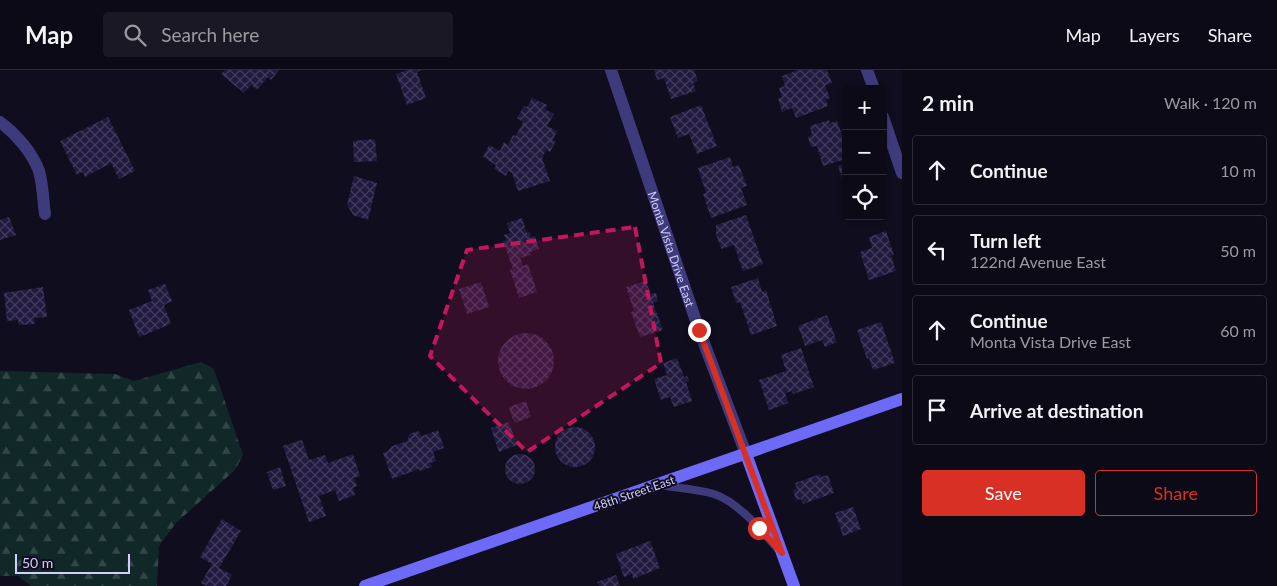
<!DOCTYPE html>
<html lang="en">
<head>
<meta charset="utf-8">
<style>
	:root { --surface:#0c0a17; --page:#1a1824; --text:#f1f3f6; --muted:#9a9aa1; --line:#2c2b36; --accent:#d93025 }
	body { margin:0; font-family:Lato,sans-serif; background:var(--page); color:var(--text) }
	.controls { position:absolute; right:15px; top:15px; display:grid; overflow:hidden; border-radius:5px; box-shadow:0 1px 4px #0004 }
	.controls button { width:45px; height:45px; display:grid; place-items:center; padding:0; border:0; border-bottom:1px solid var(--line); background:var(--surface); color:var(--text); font:25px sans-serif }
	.scale { position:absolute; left:15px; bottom:12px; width:115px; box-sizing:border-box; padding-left:5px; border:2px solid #d3cefd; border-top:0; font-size:14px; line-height:18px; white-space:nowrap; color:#d3cefd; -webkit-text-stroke:4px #100d1f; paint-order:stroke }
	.stop { position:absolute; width:15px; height:15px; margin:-11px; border:4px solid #d93025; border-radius:50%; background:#fff }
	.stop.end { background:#d93025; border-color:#fff; box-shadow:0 1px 5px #0008 }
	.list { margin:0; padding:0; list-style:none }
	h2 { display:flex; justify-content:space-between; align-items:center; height:65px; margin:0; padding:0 20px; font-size:21px }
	h2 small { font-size:16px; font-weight:400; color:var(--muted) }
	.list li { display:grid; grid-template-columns:32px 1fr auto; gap:15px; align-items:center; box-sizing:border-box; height:70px; margin:0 10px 10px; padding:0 10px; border:1px solid var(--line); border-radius:5px }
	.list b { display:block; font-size:19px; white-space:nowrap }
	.list p { margin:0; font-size:16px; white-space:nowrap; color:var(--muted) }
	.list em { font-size:16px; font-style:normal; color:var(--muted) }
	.actions { display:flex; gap:10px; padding:15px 20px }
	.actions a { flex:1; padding:11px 0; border:1px solid var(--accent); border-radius:5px; text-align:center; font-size:18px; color:var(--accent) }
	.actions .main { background:var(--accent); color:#fff }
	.icon { flex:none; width:28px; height:28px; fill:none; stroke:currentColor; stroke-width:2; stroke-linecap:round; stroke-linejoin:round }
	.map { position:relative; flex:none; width:902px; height:516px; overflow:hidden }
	header { display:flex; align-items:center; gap:30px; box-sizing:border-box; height:70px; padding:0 25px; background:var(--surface); border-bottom:1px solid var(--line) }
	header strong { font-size:24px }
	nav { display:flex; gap:28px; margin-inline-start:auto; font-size:18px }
	.search { width:350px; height:45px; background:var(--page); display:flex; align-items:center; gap:12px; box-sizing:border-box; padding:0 18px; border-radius:5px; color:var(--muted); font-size:19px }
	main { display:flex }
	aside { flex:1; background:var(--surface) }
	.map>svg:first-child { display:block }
	.forest { fill:url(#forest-firs) }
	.building { fill:url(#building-cross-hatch) }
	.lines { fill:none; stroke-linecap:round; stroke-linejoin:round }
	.lane { stroke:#3d3b7c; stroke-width:8 }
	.street { stroke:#3d3b7c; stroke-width:12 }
	.secondary { stroke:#6d6af8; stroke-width:12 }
	.route { stroke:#d93025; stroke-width:6 }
	.marked { fill:#c2185b; fill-opacity:0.2; stroke:#c2185b; stroke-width:4; stroke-dasharray:10 6; stroke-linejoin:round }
	.labels { text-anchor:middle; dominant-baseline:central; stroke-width:4; stroke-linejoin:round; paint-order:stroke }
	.street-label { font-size:12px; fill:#d3cefd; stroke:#100d1f }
</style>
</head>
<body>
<header>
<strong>Map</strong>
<div class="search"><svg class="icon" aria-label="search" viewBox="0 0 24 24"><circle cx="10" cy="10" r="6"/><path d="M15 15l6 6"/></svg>Search here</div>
<nav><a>Map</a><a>Layers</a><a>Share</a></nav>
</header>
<main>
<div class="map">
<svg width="902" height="516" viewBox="0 0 902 516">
	<defs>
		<pattern id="forest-firs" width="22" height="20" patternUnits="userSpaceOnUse" patternTransform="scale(1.25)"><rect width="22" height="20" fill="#112828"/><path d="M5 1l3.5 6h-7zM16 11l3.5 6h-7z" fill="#334648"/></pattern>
		<pattern id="building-cross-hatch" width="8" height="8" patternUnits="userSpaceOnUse" patternTransform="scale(1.25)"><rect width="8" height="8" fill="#221b3f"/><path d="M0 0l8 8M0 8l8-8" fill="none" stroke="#413b5c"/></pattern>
	</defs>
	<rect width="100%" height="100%" fill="#100d1f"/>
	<path class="forest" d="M201 292 214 299 243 385 235 400 176 453 159 476 157 516H31L18 506H0V301L115 304 134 311Z"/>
	<path class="building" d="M225 0H279L271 10 268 7 257 20 251 15 244 23 221 4Z
		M407 0H421L417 2 426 28 407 35 396 4Z
		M654 0H694L698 11 693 13 696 21 671 29 664 8 657 10Z
		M798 0H827L832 13 825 15 830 28 826 30 828 36 796 48 792 38 782 42 778 29 782 27 779 18 785 16 782 6Z
		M532 28 547 35 545 39 554 44 547 56 557 61 553 70 556 71 550 82 546 80 542 88 550 111 518 121 512 103 508 101 506 106 494 99 496 95 483 87 489 75 500 81 504 72 508 75 513 65 516 66 523 52 517 48 524 36 527 37Z
		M701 35 717 76 697 84 689 64 678 68 670 47Z
		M108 47 135 101 119 109 111 93 85 107 83 102 77 105 60 71Z
		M829 50 830 53 837 51 842 64 846 63V89L823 96 817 76 811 77 808 67 812 65 810 56Z
		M375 69 377 91 354 92 353 71Z
		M730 87 733 97 739 95 747 116 741 118 747 135 711 148 703 124 706 123 698 98Z
		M846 93V111L843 112 838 96Z
		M354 106 377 113 368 150 353 145 347 135Z
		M746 145 763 194 743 201 734 175 721 179 716 164V155Z
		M9 147 16 165 0 170V150Z
		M522 148 527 163 530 162 531 168 535 166 539 179 530 182 531 185 520 188 523 196 528 194 537 222 519 228 510 200 513 199 503 171 506 170 504 165 510 163 507 153Z
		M886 161 894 185 891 186 896 201 869 210 860 182 872 178 869 167Z
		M758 208 762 222 766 220 777 256 751 265 740 232 736 233 731 217Z
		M646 211 651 224 656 223 658 231 653 233 663 260 640 267 631 242 634 241 626 217Z
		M481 212 489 237 467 244 459 219Z
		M165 214 172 231 164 235 171 254 139 267 129 240 152 231 148 220Z
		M43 217 47 247 34 248 35 254 19 255 18 250 7 251 4 223Z
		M827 245 837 272 825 277 822 270 805 276 798 256Z
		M881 252 895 293 873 300 869 288 867 289 857 260Z
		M498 291a28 28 0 1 1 56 0a28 28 0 1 1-56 0Z
		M801 278 814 317 793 324 792 321 785 323 788 333 769 340 759 310 786 301 781 285Z
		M677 288 684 307 687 306 689 311 686 312 692 331 674 337 670 327 661 330 654 309 667 305 663 293Z
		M526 331 531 347 514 353 509 337Z
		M509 352 517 375 499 382 491 358Z
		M555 377a20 20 0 1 1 40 0a20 20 0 1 1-40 0Z
		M438 360 444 378 433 382 436 391 430 393 432 397 420 401 419 399 392 409 383 383 388 381 392 376 408 371 409 364 418 361 422 366Z
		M302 370 309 390 325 385 328 393 353 384 360 406 354 408 357 416 353 418 355 425 339 431 335 420 319 426 326 446 309 452 283 376Z
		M505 399a15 15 0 1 1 30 0a15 15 0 1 1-30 0Z
		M280 397 286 416 273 420 267 402Z
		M820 404 821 407 828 405 834 423 803 434 801 429 796 430 793 420 797 419 795 413Z
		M853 437 861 459 843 466 835 443Z
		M222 449 241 461 219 498 232 505 226 516H207L201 513 212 494 200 487Z
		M650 471 660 498 633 509 632 504 624 507 616 484Z
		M616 505 620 516H599L597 512Z"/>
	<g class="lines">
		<path class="lane" d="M660 415C677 418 697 419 714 424 738 432 761 460 777 478"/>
		<g class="street">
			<path id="s1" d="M611 0 699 260 746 384"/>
			<path d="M867 0 874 19"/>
			<path d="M883 47 902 103"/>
			<path d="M0 52C16 64 32 82 39 101 43 115 43 130 45 144"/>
		</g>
		<path class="secondary" d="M746 384 794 516
			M365 516 902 329"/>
	</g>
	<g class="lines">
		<path class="route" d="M699 260 782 483 759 458"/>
	</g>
	<path class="marked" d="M635 157 661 293 527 382 430 286 467 180Z"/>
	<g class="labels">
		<g class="street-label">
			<text stroke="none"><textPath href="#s1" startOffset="189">Monta Vista Drive East</textPath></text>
			<text transform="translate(634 423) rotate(-19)">48th Street East</text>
		</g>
	</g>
</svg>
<div class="controls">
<button>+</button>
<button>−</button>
<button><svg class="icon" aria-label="locate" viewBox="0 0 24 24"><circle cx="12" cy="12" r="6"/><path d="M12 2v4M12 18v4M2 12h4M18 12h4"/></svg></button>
</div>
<div class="scale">50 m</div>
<div class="stop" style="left:759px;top:458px"></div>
<div class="stop end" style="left:699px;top:260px"></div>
</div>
<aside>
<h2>2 min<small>Walk · 120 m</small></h2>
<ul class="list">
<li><svg class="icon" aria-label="ahead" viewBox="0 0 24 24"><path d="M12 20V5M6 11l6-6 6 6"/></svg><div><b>Continue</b></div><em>10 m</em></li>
<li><svg class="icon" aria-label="left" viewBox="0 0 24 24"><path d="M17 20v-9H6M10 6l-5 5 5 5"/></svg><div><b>Turn left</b><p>122nd Avenue East</p></div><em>50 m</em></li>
<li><svg class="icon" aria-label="ahead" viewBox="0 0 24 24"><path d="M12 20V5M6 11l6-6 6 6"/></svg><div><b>Continue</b><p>Monta Vista Drive East</p></div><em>60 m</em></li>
<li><svg class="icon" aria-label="arrive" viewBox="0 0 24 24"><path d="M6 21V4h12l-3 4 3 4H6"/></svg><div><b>Arrive at destination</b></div></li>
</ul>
<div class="actions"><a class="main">Save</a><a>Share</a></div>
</aside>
</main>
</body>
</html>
